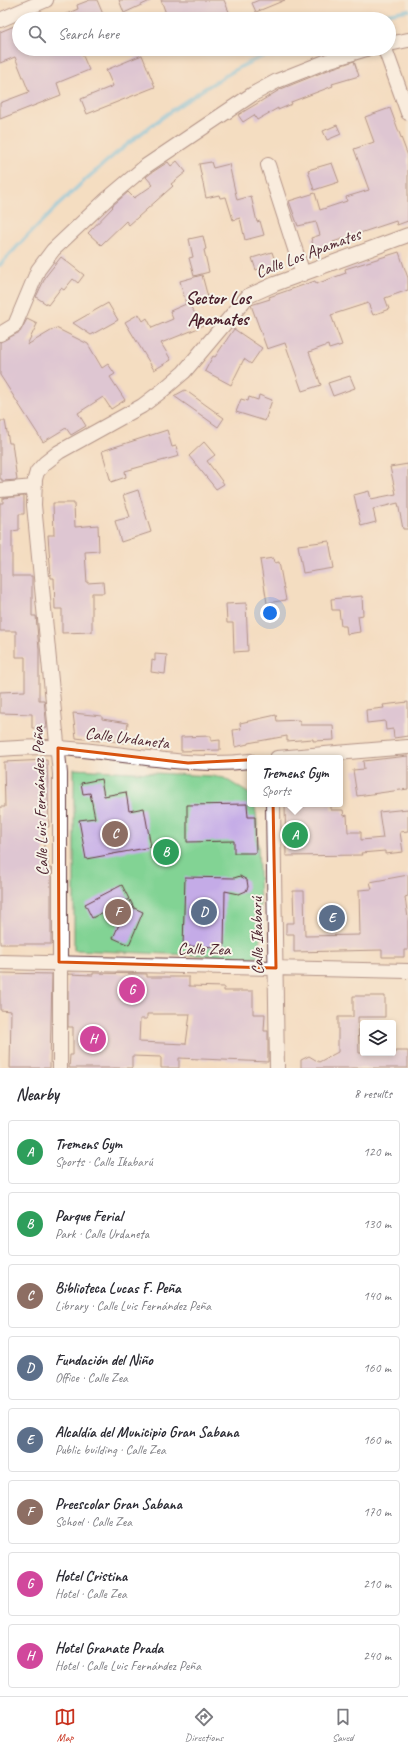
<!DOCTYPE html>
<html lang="en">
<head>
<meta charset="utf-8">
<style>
	:root { --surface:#fff; --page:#f7f7f7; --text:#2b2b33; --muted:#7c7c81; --line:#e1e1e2; --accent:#c8321e }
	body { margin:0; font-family:Caveat,sans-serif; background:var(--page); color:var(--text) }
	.controls { position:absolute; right:12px; bottom:12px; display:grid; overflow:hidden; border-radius:4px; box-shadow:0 2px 6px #0003 }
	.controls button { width:36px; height:36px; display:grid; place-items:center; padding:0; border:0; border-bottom:1px solid var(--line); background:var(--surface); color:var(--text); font:20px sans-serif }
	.you { position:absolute; left:270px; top:613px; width:14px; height:14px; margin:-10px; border:3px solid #fff; border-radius:50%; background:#1a73e8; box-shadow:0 0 0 6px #1a73e833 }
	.badge { display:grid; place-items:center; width:26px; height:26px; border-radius:50%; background:var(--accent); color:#fff; font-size:13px; font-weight:700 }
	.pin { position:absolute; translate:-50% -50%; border:2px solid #fff; box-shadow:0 1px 4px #0006 }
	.popup { position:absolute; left:247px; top:755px; width:96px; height:52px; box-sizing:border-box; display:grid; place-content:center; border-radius:4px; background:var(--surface); filter:drop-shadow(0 1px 3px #0005); font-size:13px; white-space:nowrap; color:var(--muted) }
	.popup b { font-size:15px; color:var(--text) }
	.popup::after { content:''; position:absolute; left:50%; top:100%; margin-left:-8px; border:8px solid transparent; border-top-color:var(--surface) }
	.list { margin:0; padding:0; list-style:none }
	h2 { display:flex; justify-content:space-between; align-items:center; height:52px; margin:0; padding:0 16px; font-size:17px }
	h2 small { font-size:13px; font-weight:400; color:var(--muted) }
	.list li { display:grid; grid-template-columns:26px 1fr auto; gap:12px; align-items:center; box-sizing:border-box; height:64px; margin:0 8px 8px; padding:0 8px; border:1px solid var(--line); border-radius:4px }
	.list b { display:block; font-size:15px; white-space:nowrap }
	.list p { margin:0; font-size:13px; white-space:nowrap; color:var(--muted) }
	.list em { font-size:13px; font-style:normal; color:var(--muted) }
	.icon { flex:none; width:22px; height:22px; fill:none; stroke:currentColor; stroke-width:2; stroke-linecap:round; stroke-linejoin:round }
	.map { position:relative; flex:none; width:408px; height:1068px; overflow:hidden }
	.search { position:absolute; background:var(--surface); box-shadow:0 2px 6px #0003; left:12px; right:12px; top:12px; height:44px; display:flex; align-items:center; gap:10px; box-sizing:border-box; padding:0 14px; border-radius:22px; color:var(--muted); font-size:15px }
	.sheet { height:628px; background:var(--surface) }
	nav { display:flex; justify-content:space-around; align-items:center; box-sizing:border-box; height:56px; border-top:1px solid var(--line); background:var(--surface); font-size:11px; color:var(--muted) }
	nav a { display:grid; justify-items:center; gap:2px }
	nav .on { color:var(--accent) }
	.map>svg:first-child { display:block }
	.green { fill:#82d394; stroke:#667960 }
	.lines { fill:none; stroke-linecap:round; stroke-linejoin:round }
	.stream { stroke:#6cc1e8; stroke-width:4 }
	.building { fill:#c4abe7; fill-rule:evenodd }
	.minor-casing { stroke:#643c42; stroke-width:16 }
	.minor { stroke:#fff; stroke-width:14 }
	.marked { fill:none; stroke:#d8530f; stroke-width:3; stroke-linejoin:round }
	.labels { text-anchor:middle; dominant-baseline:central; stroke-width:4; stroke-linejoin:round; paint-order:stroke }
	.street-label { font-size:17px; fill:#4a1f2b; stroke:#f7f3e8 }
	.neighbourhood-label { font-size:18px; font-weight:bold; fill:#4a1f2b; stroke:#f7f3e8 }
</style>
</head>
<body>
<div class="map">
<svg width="408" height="1068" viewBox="0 0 408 1068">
	<rect width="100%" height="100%" fill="#f7f3e8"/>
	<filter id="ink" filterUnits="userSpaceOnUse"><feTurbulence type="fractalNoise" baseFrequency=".025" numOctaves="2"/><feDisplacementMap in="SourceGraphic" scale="8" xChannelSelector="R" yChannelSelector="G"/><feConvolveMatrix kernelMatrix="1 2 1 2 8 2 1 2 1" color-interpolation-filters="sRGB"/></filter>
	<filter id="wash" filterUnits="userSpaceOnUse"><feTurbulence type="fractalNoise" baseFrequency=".012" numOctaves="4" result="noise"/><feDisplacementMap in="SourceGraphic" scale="16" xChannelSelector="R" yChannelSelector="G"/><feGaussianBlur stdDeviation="0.9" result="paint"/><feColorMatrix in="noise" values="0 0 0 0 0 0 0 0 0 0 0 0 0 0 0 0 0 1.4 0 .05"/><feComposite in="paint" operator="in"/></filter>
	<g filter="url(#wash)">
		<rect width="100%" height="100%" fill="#f4ddc1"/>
		<path class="green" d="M74 769 212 776 224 778 248 793 250 795V804H254C258 817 257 833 258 847 260 884 260 921 261 958L74 950Z"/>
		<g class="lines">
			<path class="stream" d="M357 19 408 10
				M0 265C68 190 147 121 235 70 249 62 264 56 279 49"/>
		</g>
		<g id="blocks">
			<path class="building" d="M90 0H97L105 19H54L78 9 77 5Z
				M119 0H152L124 13Z
				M161 0H224L232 19H168Z
				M259 0H285L256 12 252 3Z
				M19 24V49H80L89 70 57 83 61 95 0 119V103L29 92 15 57 0 63V32Z
				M142 55 155 87 87 114 81 99 113 86 106 70Z
				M354 61 359 76 332 84 333 86 291 102 292 104 278 110V108L257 120 254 115 243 122 238 115 281 89 333 68Z
				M390 108 408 156V221L397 225 396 221 333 242 334 245 315 251 311 238 320 235 316 222 298 226 289 201 315 193 320 210 347 201 346 197 369 190 354 149 374 142 365 117Z
				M337 125 341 134 327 140 323 131Z
				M177 161 186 172 171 184 173 186 129 225 126 221 101 245 88 233 113 207 112 206 128 192 134 198 153 185 146 177 151 173 168 162 171 166Z
				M211 162 213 168 229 164 237 200 251 196 257 222 260 221 264 235 245 240 240 218 233 220 226 197 220 198 219 195 206 198 199 164Z
				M332 163 339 182 314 190 308 170Z
				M203 236 206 249 204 250 209 272 194 276 189 258 193 257 189 239Z
				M272 252 276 264 256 270 252 258Z
				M399 252 408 278V290L385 298 389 309 373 315 368 303 331 315 342 345 329 349 328 345 309 352 321 385 302 391 285 343 267 349 251 305 270 299 269 297 315 281 316 284 346 273 345 269Z
				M61 257 84 275 78 283 73 279 64 290 61 288 48 305 36 297 46 276Z
				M202 275 209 301 190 306 203 325 196 329 161 343 171 360 154 370 125 322 139 314 143 321 147 318 152 328 173 319 170 311 186 304 180 281Z
				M108 303 118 320 91 335 73 323Z
				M27 319 37 324 27 345 56 328 88 344 102 368 108 364 115 374 110 377 125 400 111 409 103 397 78 413 86 426 71 435 66 428 43 442 0 375V342L20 332Z
				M234 329 262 348 251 364 244 359 231 385 205 371 213 356 215 357Z
				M350 376 355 388 333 396 328 383Z
				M185 390 224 418 218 427 174 396Z
				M259 395 272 400 265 421 236 412 241 399 248 401 249 397 258 400Z
				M0 421H5L9 443H12L17 480 2 481V479H0Z
				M167 430 172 447 176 446 179 456 125 471 126 477 111 482 102 451Z
				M204 442 215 455 207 461 224 484 216 489 189 456Z
				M408 464V529H403L398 503 373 509 376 522 361 526 354 495 369 491 371 499 396 494 390 467Z
				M138 490 151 532 121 542 115 521 130 517 123 495Z
				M24 496V514H19V530L12 531V576H32V616H36L39 649V700H44L47 728H32V714L0 713V692L25 691V657H16V631H0V503H3V498Z
				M53 503H74L75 527 98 525 99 551 85 552 87 583 103 582 104 593H92V632L62 633V609H55L54 578H51L48 535H54Z
				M329 541 334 568 303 573 298 545Z
				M273 558 274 563 279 562 286 600 267 603 260 560Z
				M362 596 363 615 358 616 360 632 347 634 346 626H341L339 610H332L331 599Z
				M246 603 248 651 234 652 233 623H227L226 604Z
				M155 654 167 655 165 674 151 672 152 660 155 661Z
				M408 702V736L394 738 393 729 386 730 385 721 367 723 366 710 384 708 383 705Z
				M73 713 102 716V719L128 723 125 743 100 739V741L76 738Z
				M276 715 277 721 300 720V725H333L334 740 313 741V739L287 741V736L248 743V744L235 747 233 730 241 729 240 723Z
				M211 736V741L220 740V750L181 751V737Z
				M408 756V789L357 796 353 770 364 769 363 761Z
				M47 760 49 827H44V856H48V868H51V944H0V807H5L4 762Z
				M101 779 104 796 126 792 129 811 144 808 151 847 86 859 79 820 95 818 90 793 83 794 81 783Z
				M247 804 248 817H255L256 853H234V841L187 842V805Z
				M285 804H323L331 805V810H343L344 816 347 815 348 832H361V840L383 838 379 812 408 809V831L400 832 403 852 385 854V851L361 853 362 855 286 856Z
				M408 875V896L405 897 408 918V950H404V957H382V950L294 952V934H286V923H294L293 891H304L305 936 360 935 359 890 372 889 370 882Z
				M240 876 247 880 248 887 246 891 239 894 225 891 224 947 183 946 185 877 234 878Z
				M122 885 129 899 92 918 85 904Z
				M130 900 134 908 143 912 129 945 113 938Z
				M0 973 52 974 50 1068H10L11 1011 0 1010Z
				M93 973 147 974V977H189V986L224 987V991H253V1014H265L264 1031H268V1062L179 1058V1068H161V1057L132 1056V1068H69L70 1055H73V1027H68V974L93 975ZM147 1014H190L186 1044 139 1042 140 1019H147Z
				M353 996H385V1017H358L359 1053 395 1054V1051H408V1068H301V1060L309 1056 319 1062 338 1052V1017H353Z"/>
		</g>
	</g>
	<g filter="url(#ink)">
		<use href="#blocks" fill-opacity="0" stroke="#643c42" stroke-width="1"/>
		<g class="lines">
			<g class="minor-casing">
				<path id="minor" d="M0 20 46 0
					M389 44 408 40
					M385 49 408 113
					M268 165 303 274
					M0 334 15 325 38 270 53 250 107 199 146 166 253 94 277 81 330 60 366 49
					M0 490 34 487
					M0 749C15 748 31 747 46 747 114 750 181 769 250 761
					M277 758 408 747
					M273 804 277 1068
					M0 962 408 971
					M60 1068V774L34 505 35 479 37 472 45 463 59 452 142 406 163 390 184 372 248 296 275 284 408 235"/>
			</g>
			<use href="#minor" class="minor"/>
		</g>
	</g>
	<path d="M0 0H408V1068H0ZM58 748 188 763 265 759 273 800 276 968 59 962Z" fill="#f4ddc1" fill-opacity=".55" fill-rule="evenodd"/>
	<path class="marked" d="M58 748 188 763 265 759 273 800 276 968 59 962Z"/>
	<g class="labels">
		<g class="street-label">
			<text transform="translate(308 253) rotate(-21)">Calle Los Apamates</text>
			<text transform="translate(127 738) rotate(7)">Calle Urdaneta</text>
			<text transform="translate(40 801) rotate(-92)">Calle Luis Fernández Peña</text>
			<text transform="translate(257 936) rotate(-91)">Calle Ikabarú</text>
			<text transform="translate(204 949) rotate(1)">Calle Zea</text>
		</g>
		<g class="neighbourhood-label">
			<text x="218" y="298">Sector Los<tspan x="218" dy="21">Apamates</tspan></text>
		</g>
	</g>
</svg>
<div class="controls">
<button><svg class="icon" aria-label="layers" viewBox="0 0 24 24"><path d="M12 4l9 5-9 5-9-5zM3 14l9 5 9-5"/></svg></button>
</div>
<div class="you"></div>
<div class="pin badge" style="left:295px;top:835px;background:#2e9e5b">A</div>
<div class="popup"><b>Tremens Gym</b>Sports</div>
<div class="pin badge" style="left:166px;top:852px;background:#2e9e5b">B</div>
<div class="pin badge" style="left:115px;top:834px;background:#8d6e63">C</div>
<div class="pin badge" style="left:204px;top:912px;background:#5c6f8a">D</div>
<div class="pin badge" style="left:332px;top:918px;background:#5c6f8a">E</div>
<div class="pin badge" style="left:118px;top:912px;background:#8d6e63">F</div>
<div class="pin badge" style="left:132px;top:990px;background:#d1479c">G</div>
<div class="pin badge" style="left:93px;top:1039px;background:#d1479c">H</div>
<div class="search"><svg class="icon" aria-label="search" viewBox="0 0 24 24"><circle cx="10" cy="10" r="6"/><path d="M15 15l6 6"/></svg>Search here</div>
</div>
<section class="sheet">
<h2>Nearby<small>8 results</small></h2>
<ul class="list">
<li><span class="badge" style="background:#2e9e5b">A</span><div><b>Tremens Gym</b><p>Sports · Calle Ikabarú</p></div><em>120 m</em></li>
<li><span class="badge" style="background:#2e9e5b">B</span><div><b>Parque Ferial</b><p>Park · Calle Urdaneta</p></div><em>130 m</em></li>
<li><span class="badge" style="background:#8d6e63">C</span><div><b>Biblioteca Lucas F. Peña</b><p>Library · Calle Luis Fernández Peña</p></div><em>140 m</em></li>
<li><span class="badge" style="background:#5c6f8a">D</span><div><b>Fundación del Niño</b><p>Office · Calle Zea</p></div><em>160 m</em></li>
<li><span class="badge" style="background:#5c6f8a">E</span><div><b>Alcaldía del Municipio Gran Sabana</b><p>Public building · Calle Zea</p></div><em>160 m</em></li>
<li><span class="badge" style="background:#8d6e63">F</span><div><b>Preescolar Gran Sabana</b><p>School · Calle Zea</p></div><em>170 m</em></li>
<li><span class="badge" style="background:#d1479c">G</span><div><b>Hotel Cristina</b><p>Hotel · Calle Zea</p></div><em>210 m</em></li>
<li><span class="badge" style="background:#d1479c">H</span><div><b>Hotel Granate Prada</b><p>Hotel · Calle Luis Fernández Peña</p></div><em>240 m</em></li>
</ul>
</section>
<nav>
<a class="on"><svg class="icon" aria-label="map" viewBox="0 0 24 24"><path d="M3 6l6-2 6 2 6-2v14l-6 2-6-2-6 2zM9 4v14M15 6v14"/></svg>Map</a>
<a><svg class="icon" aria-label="directions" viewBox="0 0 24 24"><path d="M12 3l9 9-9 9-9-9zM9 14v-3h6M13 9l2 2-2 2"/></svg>Directions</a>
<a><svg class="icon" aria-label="saved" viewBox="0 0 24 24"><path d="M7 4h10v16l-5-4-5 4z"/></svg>Saved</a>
</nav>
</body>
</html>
